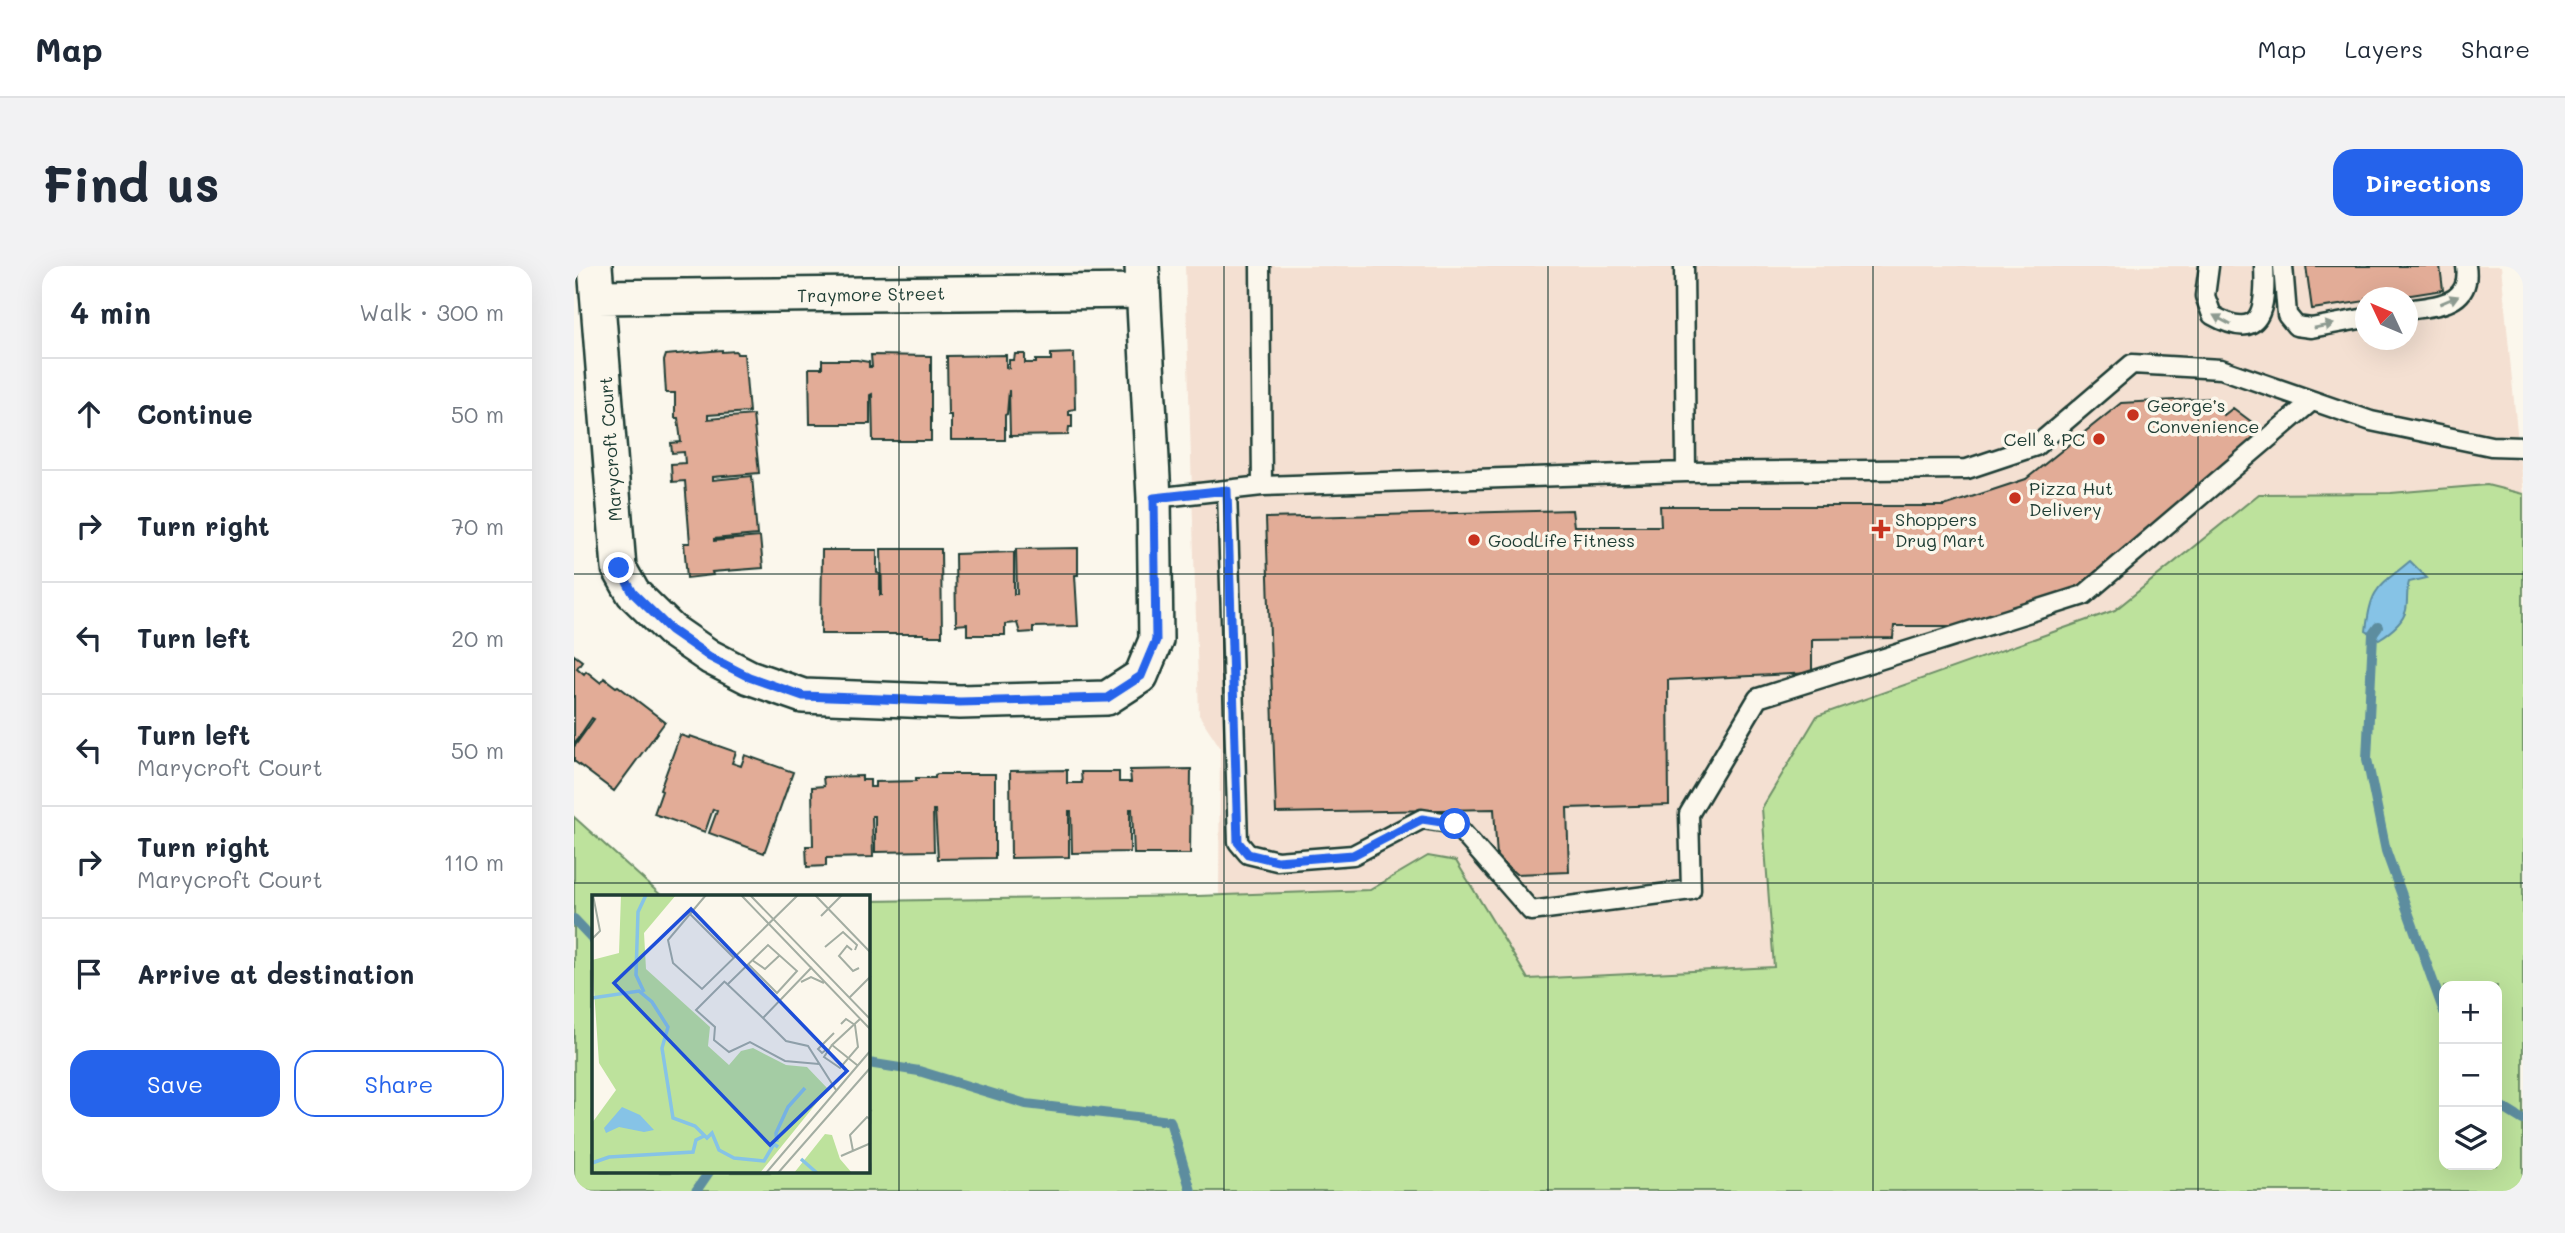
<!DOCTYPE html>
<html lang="en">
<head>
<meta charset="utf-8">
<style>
	:root { --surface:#fff; --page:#f2f2f3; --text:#1f2937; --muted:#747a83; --line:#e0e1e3; --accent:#2563eb }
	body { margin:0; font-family:Mali,sans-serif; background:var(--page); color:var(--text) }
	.controls { position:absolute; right:21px; bottom:21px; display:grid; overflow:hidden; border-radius:14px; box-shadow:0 7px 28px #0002 }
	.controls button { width:63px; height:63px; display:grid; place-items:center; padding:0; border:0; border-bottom:2px solid var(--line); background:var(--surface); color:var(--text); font:35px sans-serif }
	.compass { position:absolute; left:1781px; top:21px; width:63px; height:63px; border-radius:50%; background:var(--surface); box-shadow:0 7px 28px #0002; rotate:314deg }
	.stop { position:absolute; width:21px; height:21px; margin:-16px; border:5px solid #2563eb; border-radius:50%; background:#fff }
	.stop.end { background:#2563eb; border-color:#fff; box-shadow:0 2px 7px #0008 }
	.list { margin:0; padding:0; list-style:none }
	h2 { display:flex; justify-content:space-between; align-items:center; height:91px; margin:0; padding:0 28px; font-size:30px }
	h2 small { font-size:23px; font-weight:400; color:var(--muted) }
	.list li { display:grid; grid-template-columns:46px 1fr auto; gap:21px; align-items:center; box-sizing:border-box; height:112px; padding:0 28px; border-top:2px solid var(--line) }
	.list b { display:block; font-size:26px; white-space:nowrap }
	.list p { margin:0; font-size:23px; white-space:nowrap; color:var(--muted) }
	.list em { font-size:23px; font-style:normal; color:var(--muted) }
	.actions { display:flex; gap:14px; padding:21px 28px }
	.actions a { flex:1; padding:16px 0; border:2px solid var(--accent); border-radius:21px; text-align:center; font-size:24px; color:var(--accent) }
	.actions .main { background:var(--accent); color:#fff }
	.icon { flex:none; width:38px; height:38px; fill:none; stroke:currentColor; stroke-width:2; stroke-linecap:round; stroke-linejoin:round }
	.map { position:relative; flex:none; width:1949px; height:925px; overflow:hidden; border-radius:21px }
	header { display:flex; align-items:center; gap:42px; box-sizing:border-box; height:98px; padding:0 35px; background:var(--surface); border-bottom:2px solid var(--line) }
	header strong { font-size:33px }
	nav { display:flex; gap:38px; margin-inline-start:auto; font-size:24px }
	.intro { display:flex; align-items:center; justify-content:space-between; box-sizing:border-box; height:168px; padding:0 42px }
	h1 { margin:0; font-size:49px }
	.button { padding:18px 32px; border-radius:21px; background:var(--accent); color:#fff; font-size:24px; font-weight:700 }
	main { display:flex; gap:42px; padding:0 42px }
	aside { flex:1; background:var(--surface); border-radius:21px; box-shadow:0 7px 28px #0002 }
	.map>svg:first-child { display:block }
	.built { fill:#f4e0d2; fill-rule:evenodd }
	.green { fill:#bde29c; stroke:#6e9068; stroke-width:2; fill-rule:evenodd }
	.water { fill:#86c3e6; stroke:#5d8d9f; stroke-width:2 }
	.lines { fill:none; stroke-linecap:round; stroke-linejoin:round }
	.stream { stroke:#5d8d9f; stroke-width:10 }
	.building { fill:#e2ac97; stroke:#1f3d34; stroke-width:2 }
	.service-casing { stroke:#1f3d34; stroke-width:23 }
	.minor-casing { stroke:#1f3d34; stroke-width:38 }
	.service { stroke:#fbf7ec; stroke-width:18 }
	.minor { stroke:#fbf7ec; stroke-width:33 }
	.oneway { fill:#8d9a90 }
	.route { stroke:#2563eb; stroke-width:9 }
	.grid { fill:none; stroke:#1f3d34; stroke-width:2; stroke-opacity:0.55 }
	.poi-dot { fill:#c8321e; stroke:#fbf7ec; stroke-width:2.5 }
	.labels { text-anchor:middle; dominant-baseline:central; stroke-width:7; stroke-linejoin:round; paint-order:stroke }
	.street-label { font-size:18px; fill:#1f3d34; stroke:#fbf7ec }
	.poi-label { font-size:18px; fill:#1f3d34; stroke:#fbf7ec; text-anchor:start }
	.inset-river { fill:none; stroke:#86c3e6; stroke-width:3.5 }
	.inset-road { fill:none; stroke:#a3ada2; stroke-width:2 }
	.view { fill:#1d4ed8; fill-opacity:0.15; stroke:#1d4ed8; stroke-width:3.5 }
	.inset-edge { fill:none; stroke:#1f3d34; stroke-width:3.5 }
</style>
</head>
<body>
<header>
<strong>Map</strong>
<nav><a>Map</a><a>Layers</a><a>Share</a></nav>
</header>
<div class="intro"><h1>Find us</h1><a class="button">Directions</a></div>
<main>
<aside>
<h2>4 min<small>Walk · 300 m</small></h2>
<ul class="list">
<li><svg class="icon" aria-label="ahead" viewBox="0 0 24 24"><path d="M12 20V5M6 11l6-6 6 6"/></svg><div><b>Continue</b></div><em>50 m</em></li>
<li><svg class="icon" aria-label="right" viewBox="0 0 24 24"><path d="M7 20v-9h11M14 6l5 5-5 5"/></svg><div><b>Turn right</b></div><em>70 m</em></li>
<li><svg class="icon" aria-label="left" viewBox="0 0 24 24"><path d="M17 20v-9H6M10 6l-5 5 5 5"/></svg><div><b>Turn left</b></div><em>20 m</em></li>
<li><svg class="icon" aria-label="left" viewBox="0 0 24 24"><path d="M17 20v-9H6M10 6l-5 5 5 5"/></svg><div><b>Turn left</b><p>Marycroft Court</p></div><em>50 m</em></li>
<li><svg class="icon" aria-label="right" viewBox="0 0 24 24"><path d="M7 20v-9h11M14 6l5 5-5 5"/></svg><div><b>Turn right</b><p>Marycroft Court</p></div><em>110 m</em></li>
<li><svg class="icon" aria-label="arrive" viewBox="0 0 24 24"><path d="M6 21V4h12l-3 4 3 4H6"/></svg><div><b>Arrive at destination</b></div></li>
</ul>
<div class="actions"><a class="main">Save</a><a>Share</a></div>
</aside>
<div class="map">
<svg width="1949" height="925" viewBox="0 0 1949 925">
	<rect width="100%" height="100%" fill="#fbf7ec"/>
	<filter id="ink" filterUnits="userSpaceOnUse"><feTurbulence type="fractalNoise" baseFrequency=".0143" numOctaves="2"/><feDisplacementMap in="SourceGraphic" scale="14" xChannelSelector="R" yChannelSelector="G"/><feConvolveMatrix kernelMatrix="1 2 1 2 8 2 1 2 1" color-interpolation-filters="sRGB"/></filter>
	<g filter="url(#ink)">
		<path class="built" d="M611 0H1927L1949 228 1913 219 1817 227 1685 228 1541 344 1243 450 1188 542 1200 701 954 714 881 595 854 590 796 624 645 630 646 481 625 449ZM1792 32H1834V74H1792Z"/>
		<path class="green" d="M1913 219 1949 228V925H0V551L89 631H19V906H294V635L623 630 796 624 854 590 882 595 954 713 1200 701 1188 542 1243 450 1541 344 1685 228 1817 227ZM1870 720H1923V899H1870Z"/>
		<path class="water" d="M1836 295 1853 312 1835 316C1832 326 1834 335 1832 344 1829 357 1815 367 1805 373L1792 365C1797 320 1804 322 1836 295Z"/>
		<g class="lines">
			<path class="stream" d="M1804 361 1799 368 1793 493 1812 585 1870 746
				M0 653 19 673
				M294 797 345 805 452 838 596 855 617 925
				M1923 838 1949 854
				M122 925 135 906"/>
		</g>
		<path class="building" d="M1732 0H1866L1869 24 1818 32H1792V35L1738 43Z
			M148 84V86L162 85 163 88H170L175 146 134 149V153L179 149 185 207 139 211V214L178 210 183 269 140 273V275L186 271 189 302 138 306 139 309 113 312 110 277H116L111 215 98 216 97 198 111 197 110 186 98 187 97 177 107 176 104 152H101V127H92L90 95 92 89Z
			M500 87 501 143 495 144V149H498V161H495L494 169 436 170 435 124 433 148 431 149V174H377V149H374L373 90 432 89V101L435 102V94H440L441 88H451V97H462V94H477V88Z
			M297 89 357 90V175H299L298 128 296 129V158H236L235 102H248V94H283L295 96V101H298Z
			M1638 132 1650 149 1659 142 1679 157 1687 169 1508 319 1389 360H1320L1319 372 1238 373V407L1094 414 1095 539 993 542 995 606 942 608 923 591 920 543 702 547 692 252 998 244 1000 260H1087L1086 240H1370L1452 213 1547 137Z
			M504 282V309H501L504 360 459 361V366L446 367 443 357 431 358V369H393V358L382 359 381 288 440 286V328H443L442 283Z
			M307 283H367L368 370H350V368H247L248 284H303V307L306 308V329H308Z
			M0 389 8 395 3 402 10 408 12 405 27 417 30 412 42 421 44 420 91 456 40 525 0 495V481L20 453 18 452 0 478Z
			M106 469 115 472 116 470 162 486 158 497 167 500 171 489 219 506 190 587 135 567 143 545 139 543 131 566 80 548 88 525 86 524Z
			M617 503 616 588H560L558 543H556V586L498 587 497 545H495V591L437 592 436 505 493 504V517H508L507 506H545V516H557L556 504Z
			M363 508H421V592L364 593 361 544H359L360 585 301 586V550H298L299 591 252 592V600L233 601 232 580H239L238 521 250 520 249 511 288 510V514H296V521H301V516L342 515V512H361V509Z"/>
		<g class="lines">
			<g class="service-casing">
				<path id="service" d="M686 0 688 220
					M1635 0 1631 30 1638 49C1689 78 1692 41 1690 0
					M1709 0 1713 49 1722 60 1737 62 1792 52
					M1834 44C1862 39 1898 40 1892 0
					M1112 206 1393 203 1462 180 1558 98 1647 103 1797 155 1917 180 1949 181
					M653 224 664 576 674 588 703 595 779 589 848 553 881 558 957 645 1117 624 1115 548 1184 432 1510 329 1738 135
					M580 232 688 220 1112 206 1110 0"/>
			</g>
			<g class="minor-casing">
				<path id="minor" d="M21 0 45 302 59 327 97 364 136 391 175 411 229 430 386 436 533 432 567 410 582 374 580 232 568 0
					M24 31 569 25"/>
			</g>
			<use href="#service" class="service"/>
			<use href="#minor" class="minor"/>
		</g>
		<defs><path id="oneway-solid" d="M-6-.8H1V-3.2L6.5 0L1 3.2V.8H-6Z" transform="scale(1.75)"/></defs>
		<g class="oneway">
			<use href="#oneway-solid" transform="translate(1875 34) rotate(-23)"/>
			<use href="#oneway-solid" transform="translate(1648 54) rotate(-151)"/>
			<use href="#oneway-solid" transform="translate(1750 60) rotate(-11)"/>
		</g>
	</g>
	<g class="lines" filter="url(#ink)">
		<path class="route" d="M45 302 59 327 97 364 136 391 175 411 229 430 386 436 533 432 567 410 582 374 580 232 653 224 664 576 674 588 703 595 779 589 848 553 881 558"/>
	</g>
	<path class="grid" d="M325 0V925M650 0V925M974 0V925M1299 0V925M1624 0V925M0 308H1949M0 617H1949"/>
	<g class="poi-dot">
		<circle cx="1559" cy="149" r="7"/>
		<circle cx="1525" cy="173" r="7"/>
		<circle cx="1441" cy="232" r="7"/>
		<path d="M1303.5 252.5h7v7h7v7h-7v7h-7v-7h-7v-7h7z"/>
		<circle cx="900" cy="274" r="7"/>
	</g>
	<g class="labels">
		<g class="street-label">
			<text transform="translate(297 28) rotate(-1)">Traymore Street</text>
			<text transform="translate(36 183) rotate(-94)">Marycroft Court</text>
		</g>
		<g class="poi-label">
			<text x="1573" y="139">George's<tspan x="1573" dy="21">Convenience</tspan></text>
			<text x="1511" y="173" text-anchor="end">Cell &amp; PC</text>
			<text x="1455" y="222">Pizza Hut<tspan x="1455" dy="21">Delivery</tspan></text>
			<text x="1321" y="253">Shoppers<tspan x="1321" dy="21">Drug Mart</tspan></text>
			<text x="914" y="274">GoodLife Fitness</text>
		</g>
	</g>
	<g transform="translate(18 629)">
		<rect width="278" height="278" fill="#fbf7ec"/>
		<path d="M29 0H84L52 38 54 74 118 132 116 151 137 170 149 156 161 153 194 170 215 172 236 194 168 278H0V228L24 195 7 168 0 65 27 58ZM233 239 240 240 248 264 260 278H202Z" fill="#bde29c"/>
		<path d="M30 212 48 220 62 235 52 237 27 232 14 238 12 233Z" fill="#86c3e6"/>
		<path class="inset-river" d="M52 97 44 80 46 17 54 0M0 103 47 96 60 107 76 132 70 153 81 223 103 231 115 243 120 238 127 255 142 263 172 266 182 249 186 252M185 247 184 238 196 212 213 193M209 264 225 278M0 268 17 262 101 257 104 245 112 241"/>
		<path class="inset-road" d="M114 0 76 45 81 68 110 94 206 0M149 0 279 135M158 0 279 125M223 0 279 58M98 19 142 63M229 21 250 0M0 44 8 36 1 0M233 52 251 37 265 50 263 55M260 55 255 51 247 61 261 76 267 73M160 65 173 74 188 60M133 86 104 115 123 132 122 145 137 157 158 147 193 166 227 169M133 87 171 123 220 72M209 87 219 82 232 88M136 89 176 50 205 76 185 98 156 69M257 103 279 81M171 123 194 146 216 151 244 195M240 150 232 162 248 173 266 152 263 130 254 124 249 129M235 154 230 158 226 154 242 138M265 170 240 150 268 124M261 256 258 240 275 222 279 225M249 261 279 248M174 278 279 155M186 278 279 172"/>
		<path class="view" d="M99 14 255 176 178 250 22 88Z"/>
		<rect width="278" height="278" class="inset-edge"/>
	</g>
</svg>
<div class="controls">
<button>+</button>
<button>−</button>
<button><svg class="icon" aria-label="layers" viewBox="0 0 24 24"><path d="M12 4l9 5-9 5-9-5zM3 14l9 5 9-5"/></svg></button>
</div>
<svg class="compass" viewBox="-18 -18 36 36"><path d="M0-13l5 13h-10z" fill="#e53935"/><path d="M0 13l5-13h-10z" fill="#747a83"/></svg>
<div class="stop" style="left:881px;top:558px"></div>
<div class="stop end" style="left:45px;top:302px"></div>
</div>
</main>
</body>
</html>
